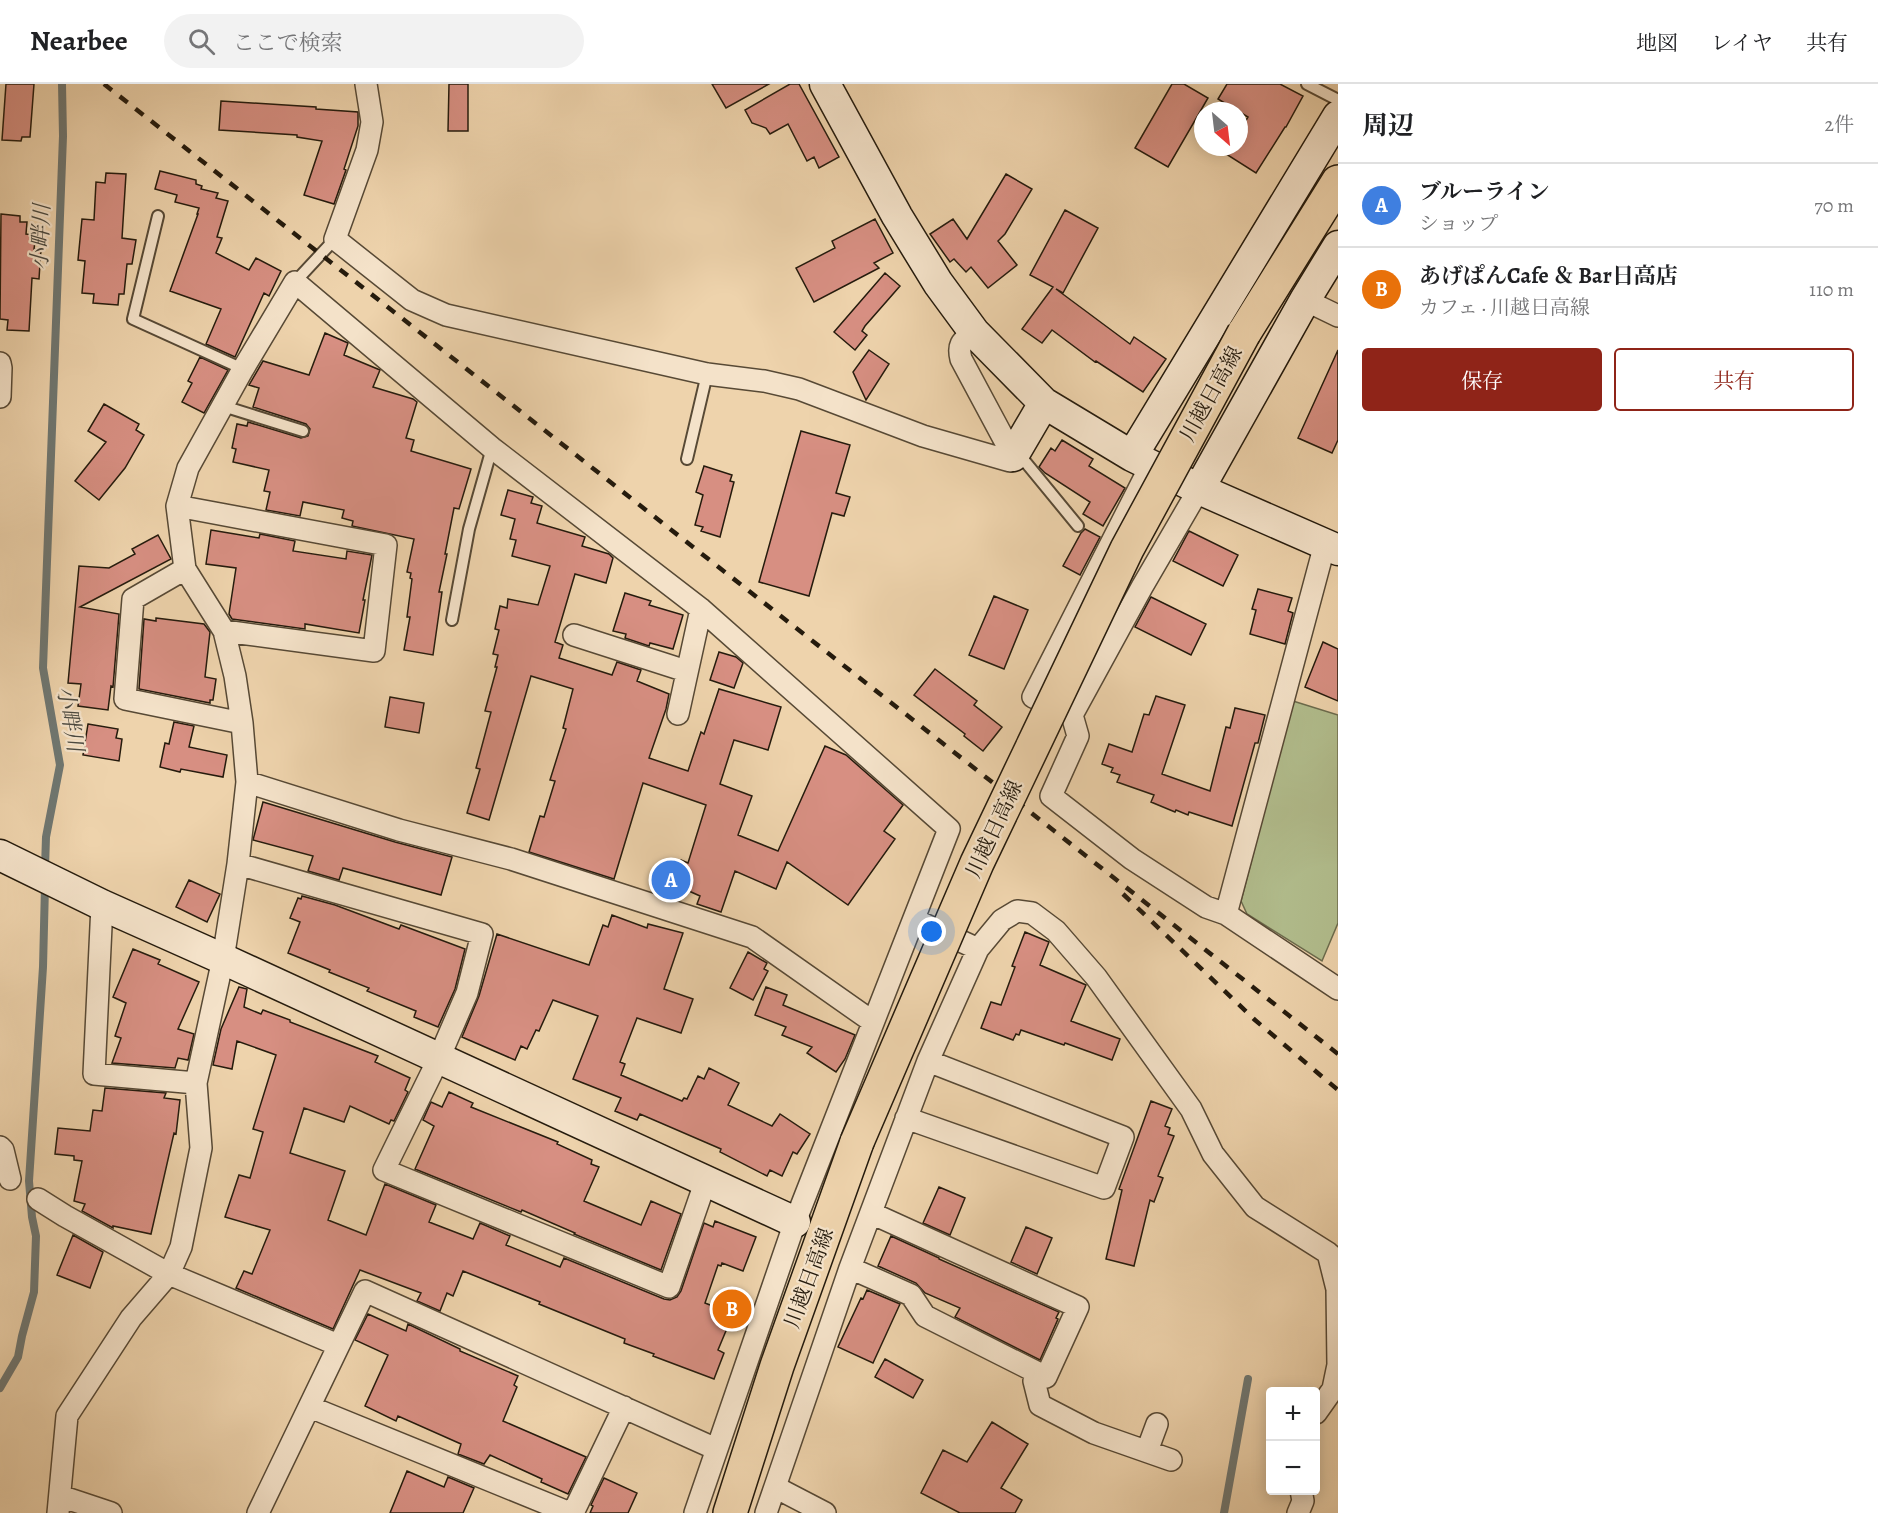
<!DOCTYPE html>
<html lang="ja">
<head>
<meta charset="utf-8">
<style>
	:root { --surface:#fff; --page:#f2f2f2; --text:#202124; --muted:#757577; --line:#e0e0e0; --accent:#8f2418 }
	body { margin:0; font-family:Alegreya,"Noto Serif JP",serif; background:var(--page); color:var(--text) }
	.controls { position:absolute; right:18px; bottom:18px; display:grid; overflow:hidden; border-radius:6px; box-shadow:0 3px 15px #0003 }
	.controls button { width:54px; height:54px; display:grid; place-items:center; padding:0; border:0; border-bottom:2px solid var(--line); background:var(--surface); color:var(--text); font:30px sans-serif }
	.compass { position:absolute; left:1194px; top:18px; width:54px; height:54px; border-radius:50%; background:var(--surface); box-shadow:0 3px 15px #0003; rotate:152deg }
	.you { position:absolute; left:932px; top:848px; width:21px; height:21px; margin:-15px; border:4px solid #fff; border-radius:50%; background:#1a73e8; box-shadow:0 0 0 9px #1a73e833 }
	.badge { display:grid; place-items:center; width:39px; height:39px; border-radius:50%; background:var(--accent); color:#fff; font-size:20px; font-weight:700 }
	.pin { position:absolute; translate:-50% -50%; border:3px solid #fff; box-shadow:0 2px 6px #0006 }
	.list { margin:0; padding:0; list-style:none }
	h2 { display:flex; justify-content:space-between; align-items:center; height:78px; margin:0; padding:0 24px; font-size:26px }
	h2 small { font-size:20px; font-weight:400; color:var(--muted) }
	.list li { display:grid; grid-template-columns:39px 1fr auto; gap:18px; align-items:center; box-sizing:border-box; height:84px; padding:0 24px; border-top:2px solid var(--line) }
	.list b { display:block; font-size:22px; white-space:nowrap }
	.list p { margin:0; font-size:20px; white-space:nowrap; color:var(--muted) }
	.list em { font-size:20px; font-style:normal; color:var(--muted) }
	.actions { display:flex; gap:12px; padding:18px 24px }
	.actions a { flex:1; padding:14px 0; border:2px solid var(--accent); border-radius:6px; text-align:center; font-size:21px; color:var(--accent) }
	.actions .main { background:var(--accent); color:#fff }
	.icon { flex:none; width:33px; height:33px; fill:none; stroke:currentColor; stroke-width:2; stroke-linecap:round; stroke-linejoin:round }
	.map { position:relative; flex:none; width:1338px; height:1429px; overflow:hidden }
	header { display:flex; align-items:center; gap:36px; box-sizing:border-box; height:84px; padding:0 30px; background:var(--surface); border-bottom:2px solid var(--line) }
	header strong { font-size:28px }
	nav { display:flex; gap:33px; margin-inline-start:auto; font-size:21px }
	.search { width:420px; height:54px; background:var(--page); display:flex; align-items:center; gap:15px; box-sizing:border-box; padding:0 21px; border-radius:33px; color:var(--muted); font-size:22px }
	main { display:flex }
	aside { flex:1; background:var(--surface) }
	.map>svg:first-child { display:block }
	.green { fill:#b2be8e; stroke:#6c6c4e; stroke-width:1.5 }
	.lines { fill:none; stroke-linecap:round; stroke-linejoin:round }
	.stream { stroke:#6f7772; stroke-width:8 }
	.building { fill:#d78f82; stroke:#251b0d; stroke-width:1.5 }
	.lane-casing { stroke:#574935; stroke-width:14 }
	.street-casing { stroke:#574935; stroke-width:24 }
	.secondary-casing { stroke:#251b0d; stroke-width:33 }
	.primary-casing { stroke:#251b0d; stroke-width:36 }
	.lane { stroke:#f4e2c9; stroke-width:10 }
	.street { stroke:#f4e2c9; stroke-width:21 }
	.secondary { stroke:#f4e2c9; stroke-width:30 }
	.primary { stroke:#eed3ac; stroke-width:33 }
	.rail { stroke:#251b0d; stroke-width:4.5; stroke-dasharray:10 10; stroke-linecap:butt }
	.primary-bridge-casing { stroke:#251b0d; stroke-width:36; stroke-linecap:butt }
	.primary-bridge { stroke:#eed3ac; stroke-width:33 }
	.labels { text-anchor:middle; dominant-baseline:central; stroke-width:4.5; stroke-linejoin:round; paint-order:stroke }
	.street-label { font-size:21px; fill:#251b0d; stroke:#f4e2c9 }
	.water-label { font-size:22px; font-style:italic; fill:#4a4940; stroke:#f4e2c9 }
</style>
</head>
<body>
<header>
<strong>Nearbee</strong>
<div class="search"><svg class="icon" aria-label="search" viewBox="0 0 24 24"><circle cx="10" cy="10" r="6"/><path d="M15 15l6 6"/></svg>ここで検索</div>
<nav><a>地図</a><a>レイヤ</a><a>共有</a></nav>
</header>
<main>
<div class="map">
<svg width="1338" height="1429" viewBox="0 0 1338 1429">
	<rect width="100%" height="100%" fill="#eed3ac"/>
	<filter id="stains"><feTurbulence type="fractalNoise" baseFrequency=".00333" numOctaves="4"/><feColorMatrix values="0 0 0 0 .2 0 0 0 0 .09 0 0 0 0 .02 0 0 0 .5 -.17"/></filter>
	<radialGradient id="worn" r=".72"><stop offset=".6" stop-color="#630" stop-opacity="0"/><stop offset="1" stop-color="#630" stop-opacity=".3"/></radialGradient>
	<path class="green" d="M1293 617 1338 631V839L1322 877 1247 830 1241 817Z"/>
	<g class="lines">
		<path class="stream" d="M45 784 46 753 60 681 43 584 63 52 62 0
			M0 1304 18 1273 22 1252 34 1208 36 1152 32 1133 29 1097 43 883 45 802
			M1224 1429 1248 1295"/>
	</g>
	<path class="building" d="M6 0H34L30 53H22L21 57 2 56Z
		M449 0H468V47H448Z
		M712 0H769L726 24Z
		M790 0H799L839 73 819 84 814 73 807 77 788 40 770 50 766 44 752 39 745 26Z
		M1172 0H1184L1208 14 1168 83 1135 64Z
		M1227 0H1280L1303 12 1286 43H1285L1256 89 1215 63H1239V48L1248 33 1218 15Z
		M221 17 316 23V25L358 28V42L344 85 346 86 334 120 304 111 322 57 297 53V51L219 46Z
		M160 87 196 96V100L202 102 201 105 218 109 216 114 228 117 217 153 222 154 216 169 249 186 256 174 281 187 269 212 264 209 235 273 206 260 221 225 170 207 198 130H197L199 124 175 118 177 111 155 105Z
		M106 89 126 90 122 154 136 156 132 180H127L124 210H119L118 221 93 219 94 210 82 209 85 177 78 176 82 135 94 136 96 98 105 99Z
		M1006 90 1032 105 1005 150 998 157 1017 181 988 204 971 183 966 188 954 175 950 178 930 150 953 135 967 155Z
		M1065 126 1098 144 1063 209 1056 205 1130 260 1134 253 1166 275 1143 308 1096 277 1095 278 1052 246 1042 259 1022 245 1053 203 1030 191Z
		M1 130 20 132V138H27L26 150 36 151 34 165H41L39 195 32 194 29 247 7 246 8 236 0 235Z
		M875 135 893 169 874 179 879 184 814 218 796 184 835 164 832 157Z
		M885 189 900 202 865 242 862 247 867 251 855 266 834 248Z
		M325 249 348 259 344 271 380 286 373 303 413 315 417 318 406 354 414 356 411 367 471 385 459 425 454 424 445 470H447L439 508H442L433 571 404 566 410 533H407L412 495 410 494 411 489 407 488 414 455 352 442 353 437 342 434 344 426 303 418 300 432 266 426 270 408 264 407 269 386 233 378 236 365 232 364 237 340 247 342 248 338 301 354 308 352 310 345 306 340 253 323 259 304 249 301 263 277 309 291Z
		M869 266 889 280 866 316 853 288Z
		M1338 266V356L1332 369 1298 354Z
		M200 273 228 286 204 329 182 318 192 299 188 297Z
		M104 320 139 340 136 346 144 351 125 384 99 416 75 397 106 358 88 347Z
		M801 347 850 361 836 409 850 413 844 432 832 429 809 512 759 498Z
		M1062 356 1093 375 1089 382 1125 404 1103 442 1083 430 1090 418 1045 389 1039 383 1051 364 1055 367Z
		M704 382 732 391 730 397 734 398 720 453 701 447 703 443 695 441 703 411 696 408Z
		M508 406 533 413 531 419 542 422 537 439 585 453 582 462 609 470 613 474 606 499 575 490 555 558 563 561 559 574 612 591 617 578 641 586 637 597 669 610 666 625 649 674 688 687 701 648 704 650 719 605 781 623 768 666 734 656 720 700 752 712 738 751 778 767 825 662 846 671 903 721 884 747 895 755 848 821 787 778 776 805 735 787 721 828 697 820 700 812 671 799 681 776 688 779 706 721 643 699 614 795 529 768 540 732 544 733 555 697 550 696 566 645 563 644 573 605 531 592 489 736 467 729 480 685 476 684 491 628 485 627 497 583H495L498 571 493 570 499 546 495 545 500 522 507 524 508 515 538 521 550 482 512 472 516 456 510 455 515 435 501 431Z
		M1085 445 1100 453 1080 491 1063 482 1081 449Z
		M211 446 259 454 260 450 295 457 293 467 346 475 347 467 372 471 363 516H365L359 549 305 540V545L232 535 229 530 236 484 206 480Z
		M1189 447 1238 471 1223 502 1173 477Z
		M158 451 171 475 80 523 119 530 113 603 111 602 108 626 78 622 81 600 68 599 79 482 109 484 135 470 132 465Z
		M1258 505 1292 514 1288 527 1293 529 1285 560 1250 550 1256 526 1252 525Z
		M625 509 651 517 649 521 683 531 673 565 650 559 649 562 625 554 626 550 613 547Z
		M994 512 1028 526 1004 585 969 571Z
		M1151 513 1206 540 1191 571 1135 543Z
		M156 534 204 540 210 548 205 593 216 595 213 616H210V619L139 605 144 535 156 537Z
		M1323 558 1338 565V617L1305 603Z
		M719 568 736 573 743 579 734 604 710 596Z
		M935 585 977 617 974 621 1002 643 983 667 964 652 965 650 914 611Z
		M1156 612 1185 621 1162 690 1210 707 1226 643 1230 644 1235 624 1265 631 1258 659H1255L1232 742 1189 728 1188 731 1176 726 1175 728 1151 718 1154 711 1117 698 1120 691 1111 688 1113 684 1102 680 1109 660 1132 668 1144 630 1149 631Z
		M390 613 424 619 419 649 385 643Z
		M174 638 194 642 189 663 227 671 223 693 181 685 180 688 160 683 165 659 169 660Z
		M88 640 118 645 116 654 122 655 119 677 83 671Z
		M263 718 395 758 452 773 441 811 343 784 339 796 308 787 313 772 253 756Z
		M189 796 220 810 207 838 176 823Z
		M302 812 335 821 399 845 401 841 465 865 455 905 438 943 414 933 416 927 367 907 369 904 329 888 330 886 288 869 300 838 290 834 298 814 301 815Z
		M612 831 647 844 648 840 683 849 664 905 693 915 681 949 637 934 620 978 625 980 621 991 682 1017 684 1014 687 1015 698 992 704 995 709 984 739 999 728 1021 772 1042 780 1030 810 1050 797 1070 793 1068 782 1092 770 1086 767 1092 720 1068 721 1065 640 1030 637 1036 615 1027 621 1014 573 995 598 932 553 916 539 947 536 946 527 965 521 962 515 976 462 953 479 912 497 850 589 881 603 841 608 843Z
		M1025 848 1049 858 1040 881 1086 901 1071 937 1120 955 1112 976 1065 959 1064 961 1021 946 1019 951 1016 950 1013 956 981 944 991 918 1001 921 1015 883 1012 882Z
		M133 865 160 876 158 880 199 898 178 945 194 950 188 976 178 974 175 984 112 979 121 954 115 952 126 919 113 913Z
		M748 868 767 879 764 885 768 887 753 916 730 904Z
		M239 903 247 905 244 923 261 930 263 926 290 936V938L378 972 375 978 410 994 405 1006 408 1008 394 1037 391 1036 389 1040 350 1022 344 1038 304 1024 290 1069 345 1087 328 1136 366 1151 385 1100 436 1121 429 1138 473 1155 480 1139 510 1152 506 1161 560 1183 564 1174 664 1215 670 1216 677 1213 681 1207 704 1139 713 1143 715 1137 756 1153 743 1187 722 1179 721 1182 718 1181 705 1219 733 1230 718 1266 724 1269 714 1295 653 1272 654 1270 624 1259 625 1255 539 1220 540 1218 463 1187 453 1212 447 1209 440 1227 417 1217 421 1209 360 1186 333 1245 236 1204 244 1187 252 1190 270 1146 225 1133 239 1091 250 1094 263 1048 253 1045 276 971 237 957 232 985 213 981 221 945Z
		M766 903 787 911 783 921 855 951 845 975 836 988 807 969 812 963 782 951 786 943 755 931Z
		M105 1004 166 1009 164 1014 180 1016 176 1050 174 1049 151 1150 113 1142V1144L82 1127 85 1120 74 1117 82 1077 74 1076V1072L55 1070 58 1044 90 1047 93 1026 102 1027Z
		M449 1008 473 1019 471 1023 558 1058 557 1060 592 1076 591 1080 599 1083 584 1117 641 1141 651 1117 681 1130 661 1186 574 1150 575 1149 522 1126 521 1128 415 1085 434 1042 423 1036 431 1018 442 1023Z
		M1151 1017 1172 1025 1165 1042 1170 1044 1168 1050 1174 1052 1158 1092 1163 1094 1154 1118 1150 1116 1134 1182 1106 1175 1122 1106 1119 1105Z
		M939 1103 965 1114 950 1151 923 1139Z
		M1026 1143 1052 1154 1037 1190 1011 1178Z
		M73 1151 103 1168 90 1204 57 1191Z
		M891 1152 939 1174V1175L1059 1228 1056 1234 1058 1235 1040 1276 955 1233 960 1224 925 1209 916 1199 878 1182Z
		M867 1206 900 1220 873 1279 838 1263 861 1214 863 1215Z
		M368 1230 406 1247 408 1240 460 1265V1267L518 1292 514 1301 517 1303 503 1337 586 1373 568 1410 541 1398 542 1395 490 1371 484 1380 458 1370 461 1360 398 1332 396 1337 365 1322 388 1271 355 1256Z
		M885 1275 923 1296 913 1314 875 1293Z
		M992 1338 1028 1360 1001 1404 1022 1416 1015 1429H960L921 1409 943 1366 967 1378Z
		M407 1387 444 1403 448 1393 474 1404 463 1429H390Z
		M604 1394 637 1409 628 1429H590L593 1422 591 1421Z"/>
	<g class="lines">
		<g class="lane-casing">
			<path id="lane" d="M1307 0 1338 16
				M158 132 133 235 243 285
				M295 198 335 155
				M223 322 303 347
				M1018 369 1078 442
				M687 375 707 290
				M452 536 469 445 492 364"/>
		</g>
		<g class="street-casing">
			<path id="street" d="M366 0 372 38 367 66 335 155 412 216 446 231 707 290 764 297 799 305 923 352 1010 377 1013 372 961 275C957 259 963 257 974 248
				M1305 216 1338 232
				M0 279 1 284 0 313
				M1199 405 1142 503 1072 631 1078 652 1051 712 1132 775 1206 823 1226 830
				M177 422 386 461 374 567 224 547
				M1325 460 1226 830 1338 905
				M185 485 133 515 125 615 242 639
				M574 551 686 587
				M1063 627 1033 613 1151 381
				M678 630 701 525
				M247 698 399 746 511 775 752 853 873 938
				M238 780 482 850 467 909 439 974 384 1086 669 1203 706 1096
				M102 821 94 990 196 999
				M915 836 978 865
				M906 1034 1104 1104 1123 1053 928 977
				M0 1063 3 1066 10 1095
				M38 1115 65 1132 169 1190 338 1261
				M850 1184 911 1211 925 1232 1046 1293 1078 1223 871 1129
				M1037 1289 1034 1297 1040 1321 1094 1349 1171 1376
				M310 1323 570 1429
				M1316 1329 1333 1305 1338 1281 1337 1205 1328 1169
				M1147 1367 1157 1340
				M775 1403 825 1429
				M60 1412 111 1429
				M58 1429 67 1332 131 1234 169 1190 181 1163 201 1064 196 999 223 875 238 780 247 698 242 639 235 592 224 547 185 485 177 422 188 384 243 285 295 198 492 364 701 525 949 745 795 1138 695 1429
				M258 1429 365 1207 716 1365
				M573 1429 624 1323
				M766 1429 850 1184 928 977 978 865 1002 836 1017 827 1032 829 1056 847 1096 893 1191 1025 1213 1070 1255 1123 1328 1169 1338 1178
				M1298 1429 1303 1417 1301 1406"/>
		</g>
		<g class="secondary-casing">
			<path id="secondary" d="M825 0 897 132 938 199 974 248 1044 319 1132 372 1199 405 1338 466
				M1013 372 1044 319
				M1132 372 1338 32
				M1199 405 1305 216 1338 162
				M0 771 102 821 223 875 795 1138"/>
		</g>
		<g class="primary-casing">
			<path id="primary" d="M1244 249 1338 98
				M730 1429 777 1282 857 1058"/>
		</g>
		<use href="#lane" class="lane"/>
		<use href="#street" class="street"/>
		<use href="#secondary" class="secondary"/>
		<use href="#primary" class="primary"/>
		<path class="rail" d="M104 0 1338 970
			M1123 810 1255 936 1338 1006"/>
		<g class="primary-bridge-casing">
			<path id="primary-bridge" d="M857 1058 977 779 1127 465 1244 249"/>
		</g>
		<use href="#primary-bridge" class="primary-bridge"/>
	</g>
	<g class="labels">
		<g class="street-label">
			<text transform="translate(1211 310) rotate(-61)">川越日高線</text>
			<text transform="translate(994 745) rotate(-65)">川越日高線</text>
			<text transform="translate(809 1194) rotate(-70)">川越日高線</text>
		</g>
		<g class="water-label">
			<text transform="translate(41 153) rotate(-88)">小畔川</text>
			<text transform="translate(70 635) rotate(80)">小畔川</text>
		</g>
	</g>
	<rect width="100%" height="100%" filter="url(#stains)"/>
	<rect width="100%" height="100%" fill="url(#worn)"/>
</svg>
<div class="controls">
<button>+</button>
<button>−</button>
</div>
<svg class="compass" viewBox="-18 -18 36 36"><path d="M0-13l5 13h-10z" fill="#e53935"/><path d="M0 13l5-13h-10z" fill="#757577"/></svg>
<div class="you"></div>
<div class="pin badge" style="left:671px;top:796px;background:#3f7fe0">A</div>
<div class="pin badge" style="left:732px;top:1225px;background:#e8710a">B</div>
</div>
<aside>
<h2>周辺<small>2件</small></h2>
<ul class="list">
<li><span class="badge" style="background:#3f7fe0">A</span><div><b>ブルーライン</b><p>ショップ</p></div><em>70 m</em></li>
<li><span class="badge" style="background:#e8710a">B</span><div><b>あげぱんCafe ＆ Bar日高店</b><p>カフェ · 川越日高線</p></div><em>110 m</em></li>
</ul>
<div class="actions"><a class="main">保存</a><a>共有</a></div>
</aside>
</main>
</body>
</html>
